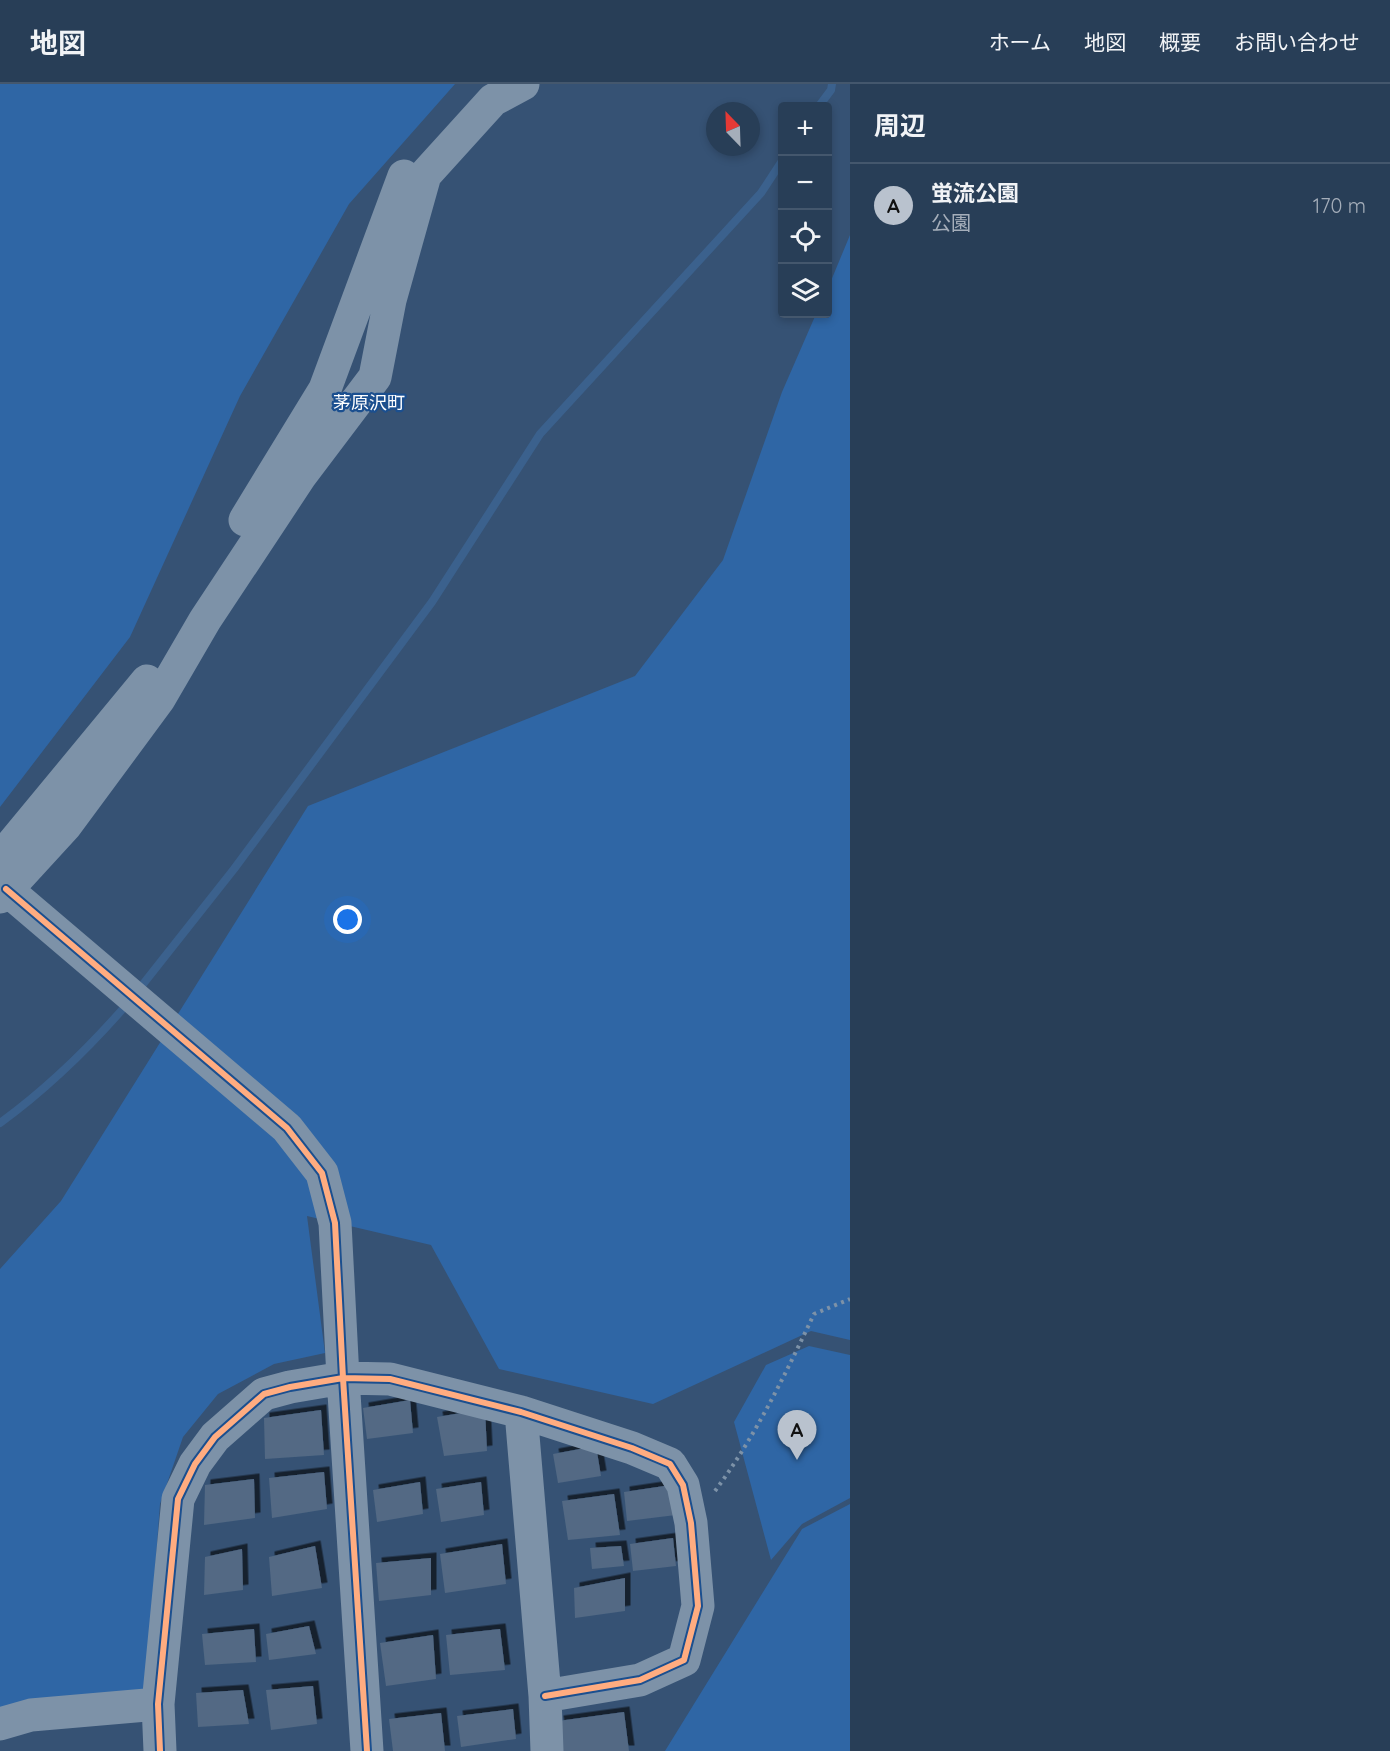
<!DOCTYPE html>
<html lang="ja">
<head>
<meta charset="utf-8">
<style>
	:root { --surface:#283e57; --page:#344961; --text:#f1f3f6; --muted:#a5aeba; --line:#44576d; --accent:#b9c2ce }
	body { margin:0; font-family:Quicksand,"Noto Sans JP",sans-serif; background:var(--page); color:var(--text) }
	.controls { position:absolute; right:18px; top:18px; display:grid; overflow:hidden; border-radius:6px; box-shadow:0 3px 9px #0003 }
	.controls button { width:54px; height:54px; display:grid; place-items:center; padding:0; border:0; border-bottom:2px solid var(--line); background:var(--surface); color:var(--text); font:30px sans-serif }
	.compass { position:absolute; left:706px; top:18px; width:54px; height:54px; border-radius:50%; background:var(--surface); box-shadow:0 3px 9px #0003; rotate:337deg }
	.you { position:absolute; left:348px; top:836px; width:21px; height:21px; margin:-15px; border:4px solid #fff; border-radius:50%; background:#1a73e8; box-shadow:0 0 0 9px #1a73e833 }
	.badge { display:grid; place-items:center; width:39px; height:39px; border-radius:50%; background:var(--accent); color:#111; font-size:20px; font-weight:700 }
	.pin { position:absolute; translate:-50% -50px; filter:drop-shadow(0 2px 3px #0008) }
	.pin::after { content:''; position:absolute; top:32px; width:21px; height:18px; background:inherit; clip-path:polygon(0 0,100% 0,50% 100%) }
	.list { margin:0; padding:0; list-style:none }
	h2 { display:flex; justify-content:space-between; align-items:center; height:78px; margin:0; padding:0 24px; font-size:26px }
	h2 small { font-size:20px; font-weight:400; color:var(--muted) }
	.list li { display:grid; grid-template-columns:39px 1fr auto; gap:18px; align-items:center; box-sizing:border-box; height:84px; padding:0 24px; border-top:2px solid var(--line) }
	.list b { display:block; font-size:22px; white-space:nowrap }
	.list p { margin:0; font-size:20px; white-space:nowrap; color:var(--muted) }
	.list em { font-size:20px; font-style:normal; color:var(--muted) }
	.icon { flex:none; width:33px; height:33px; fill:none; stroke:currentColor; stroke-width:2; stroke-linecap:round; stroke-linejoin:round }
	.map { position:relative; flex:none; width:850px; height:1667px; overflow:hidden }
	header { display:flex; align-items:center; gap:36px; box-sizing:border-box; height:84px; padding:0 30px; background:var(--surface); border-bottom:2px solid var(--line) }
	header strong { font-size:28px }
	nav { display:flex; gap:33px; margin-inline-start:auto; font-size:21px }
	main { display:flex }
	aside { flex:1; background:var(--surface) }
	.map>svg:first-child { display:block }
	.green { fill:#2f66a5 }
	.lines { fill:none; stroke-linecap:round; stroke-linejoin:round }
	.stream { stroke:#3b618d; stroke-width:8 }
	.building { fill:#526984; filter:url(#shadow) }
	.path { stroke:#7d92a8; stroke-width:4; stroke-dasharray:3 4.5; stroke-linecap:butt }
	.minor { stroke:#7d92a8; stroke-width:33 }
	.cycleway-casing { stroke:#1b4f8f; stroke-width:10 }
	.cycleway { stroke:#ffac80; stroke-width:6 }
	.labels { text-anchor:middle; dominant-baseline:central; stroke-width:4.5; stroke-linejoin:round; paint-order:stroke }
	.quarter-label { font-size:18px; fill:#fff; stroke:#1b4f8f }
</style>
</head>
<body>
<header>
<strong>地図</strong>
<nav><a>ホーム</a><a>地図</a><a>概要</a><a>お問い合わせ</a></nav>
</header>
<main>
<div class="map">
<svg width="850" height="1667" viewBox="0 0 850 1667">
	<defs>
		<filter id="shadow"><feDropShadow dx="5.5" dy="-5.5" stdDeviation="0" flood-color="#0009"/></filter>
	</defs>
	<rect width="100%" height="100%" fill="#365274"/>
	<path class="green" d="M0 0H455L349 120 240 312 130 553 0 723Z
		M850 151V1256L811 1247 653 1320 499 1285 431 1161 307 1132 325 1269 274 1280 218 1310 183 1353 160 1420 146 1609 0 1626V1185L61 1117 308 722 635 592 723 476 782 308 816 230H828V204Z
		M809 1262 850 1271V1414L802 1440 771 1476 734 1338 766 1281Z
		M850 1420V1667H665L802 1445Z"/>
	<g class="lines">
		<path class="stream" d="M819 22 831 6 832 0
			M136 909 234 785 432 518 540 350 761 109 782 77
			M0 1039C48 1004 89 964 128 919"/>
	</g>
	<path class="building" d="M410 1316 413 1349 367 1355 363 1324Z
		M485 1325 487 1367 444 1372 437 1333Z
		M321 1326 324 1371 265 1375 264 1334Z
		M596 1362 601 1392 558 1399 553 1370Z
		M324 1388 327 1425 272 1434 269 1394Z
		M254 1395 255 1434 204 1441 205 1401Z
		M420 1398 423 1430 377 1438 373 1406Z
		M481 1398 484 1431 441 1438 436 1405Z
		M671 1401 676 1431 627 1437 624 1408Z
		M614 1410 620 1451 568 1456 562 1417Z
		M673 1454 676 1482 633 1487 630 1460Z
		M502 1460 506 1500 445 1509 440 1470Z
		M315 1462 322 1504 272 1512 269 1473Z
		M621 1462 624 1482 592 1485 590 1464Z
		M242 1465 243 1506 204 1511 205 1473Z
		M431 1474V1511L379 1517 376 1479Z
		M625 1494V1527L575 1534 574 1504Z
		M309 1542 316 1570 269 1576 266 1550Z
		M254 1545 256 1578 205 1581 202 1550Z
		M500 1545 505 1586 450 1591 446 1551Z
		M433 1551 436 1595 386 1602 380 1559Z
		M313 1602 317 1640 271 1646 266 1606Z
		M243 1606 249 1640 198 1643 196 1609Z
		M513 1625 516 1655 461 1663 457 1632Z
		M624 1628 629 1667H563L558 1637Z
		M441 1629 445 1667H393L389 1635Z"/>
	<g class="lines">
		<path class="path" d="M715 1407C755 1353 785 1291 814 1230L850 1215"/>
		<path class="minor" d="M245 436 325 305 404 92
			M0 775 147 597
			M6 805 287 1044 322 1089 335 1139 343 1294 367 1667
			M0 813 66 741 159 615 205 536 301 391 375 293 390 216 425 91 493 16 523 0
			M521 1328 545 1612 547 1667
			M0 1640 31 1631 158 1620
			M160 1667 158 1620 178 1415 195 1380 215 1353 264 1310 290 1303 343 1294 390 1295 521 1328 632 1364 670 1380 683 1401 691 1439 698 1522 684 1576 640 1596 545 1612"/>
		<g class="cycleway-casing">
			<path id="cycleway" d="M6 805 287 1044 322 1089 335 1139 343 1294 367 1667
				M160 1667 158 1620 178 1415 195 1380 215 1353 264 1310 290 1303 343 1294 390 1295 521 1328 632 1364 670 1380 683 1401 691 1439 698 1522 684 1576 640 1596 545 1612"/>
		</g>
		<use href="#cycleway" class="cycleway"/>
	</g>
	<g class="labels">
		<g class="quarter-label">
			<text x="369" y="318">茅原沢町</text>
		</g>
	</g>
</svg>
<div class="controls">
<button>+</button>
<button>−</button>
<button><svg class="icon" aria-label="locate" viewBox="0 0 24 24"><circle cx="12" cy="12" r="6"/><path d="M12 2v4M12 18v4M2 12h4M18 12h4"/></svg></button>
<button><svg class="icon" aria-label="layers" viewBox="0 0 24 24"><path d="M12 4l9 5-9 5-9-5zM3 14l9 5 9-5"/></svg></button>
</div>
<svg class="compass" viewBox="-18 -18 36 36"><path d="M0-13l5 13h-10z" fill="#e53935"/><path d="M0 13l5-13h-10z" fill="#a5aeba"/></svg>
<div class="you"></div>
<div class="pin badge" style="left:797px;top:1376px">A</div>
</div>
<aside>
<h2>周辺<small></small></h2>
<ul class="list">
<li><span class="badge">A</span><div><b>蛍流公園</b><p>公園</p></div><em>170 m</em></li>
</ul>
</aside>
</main>
</body>
</html>
